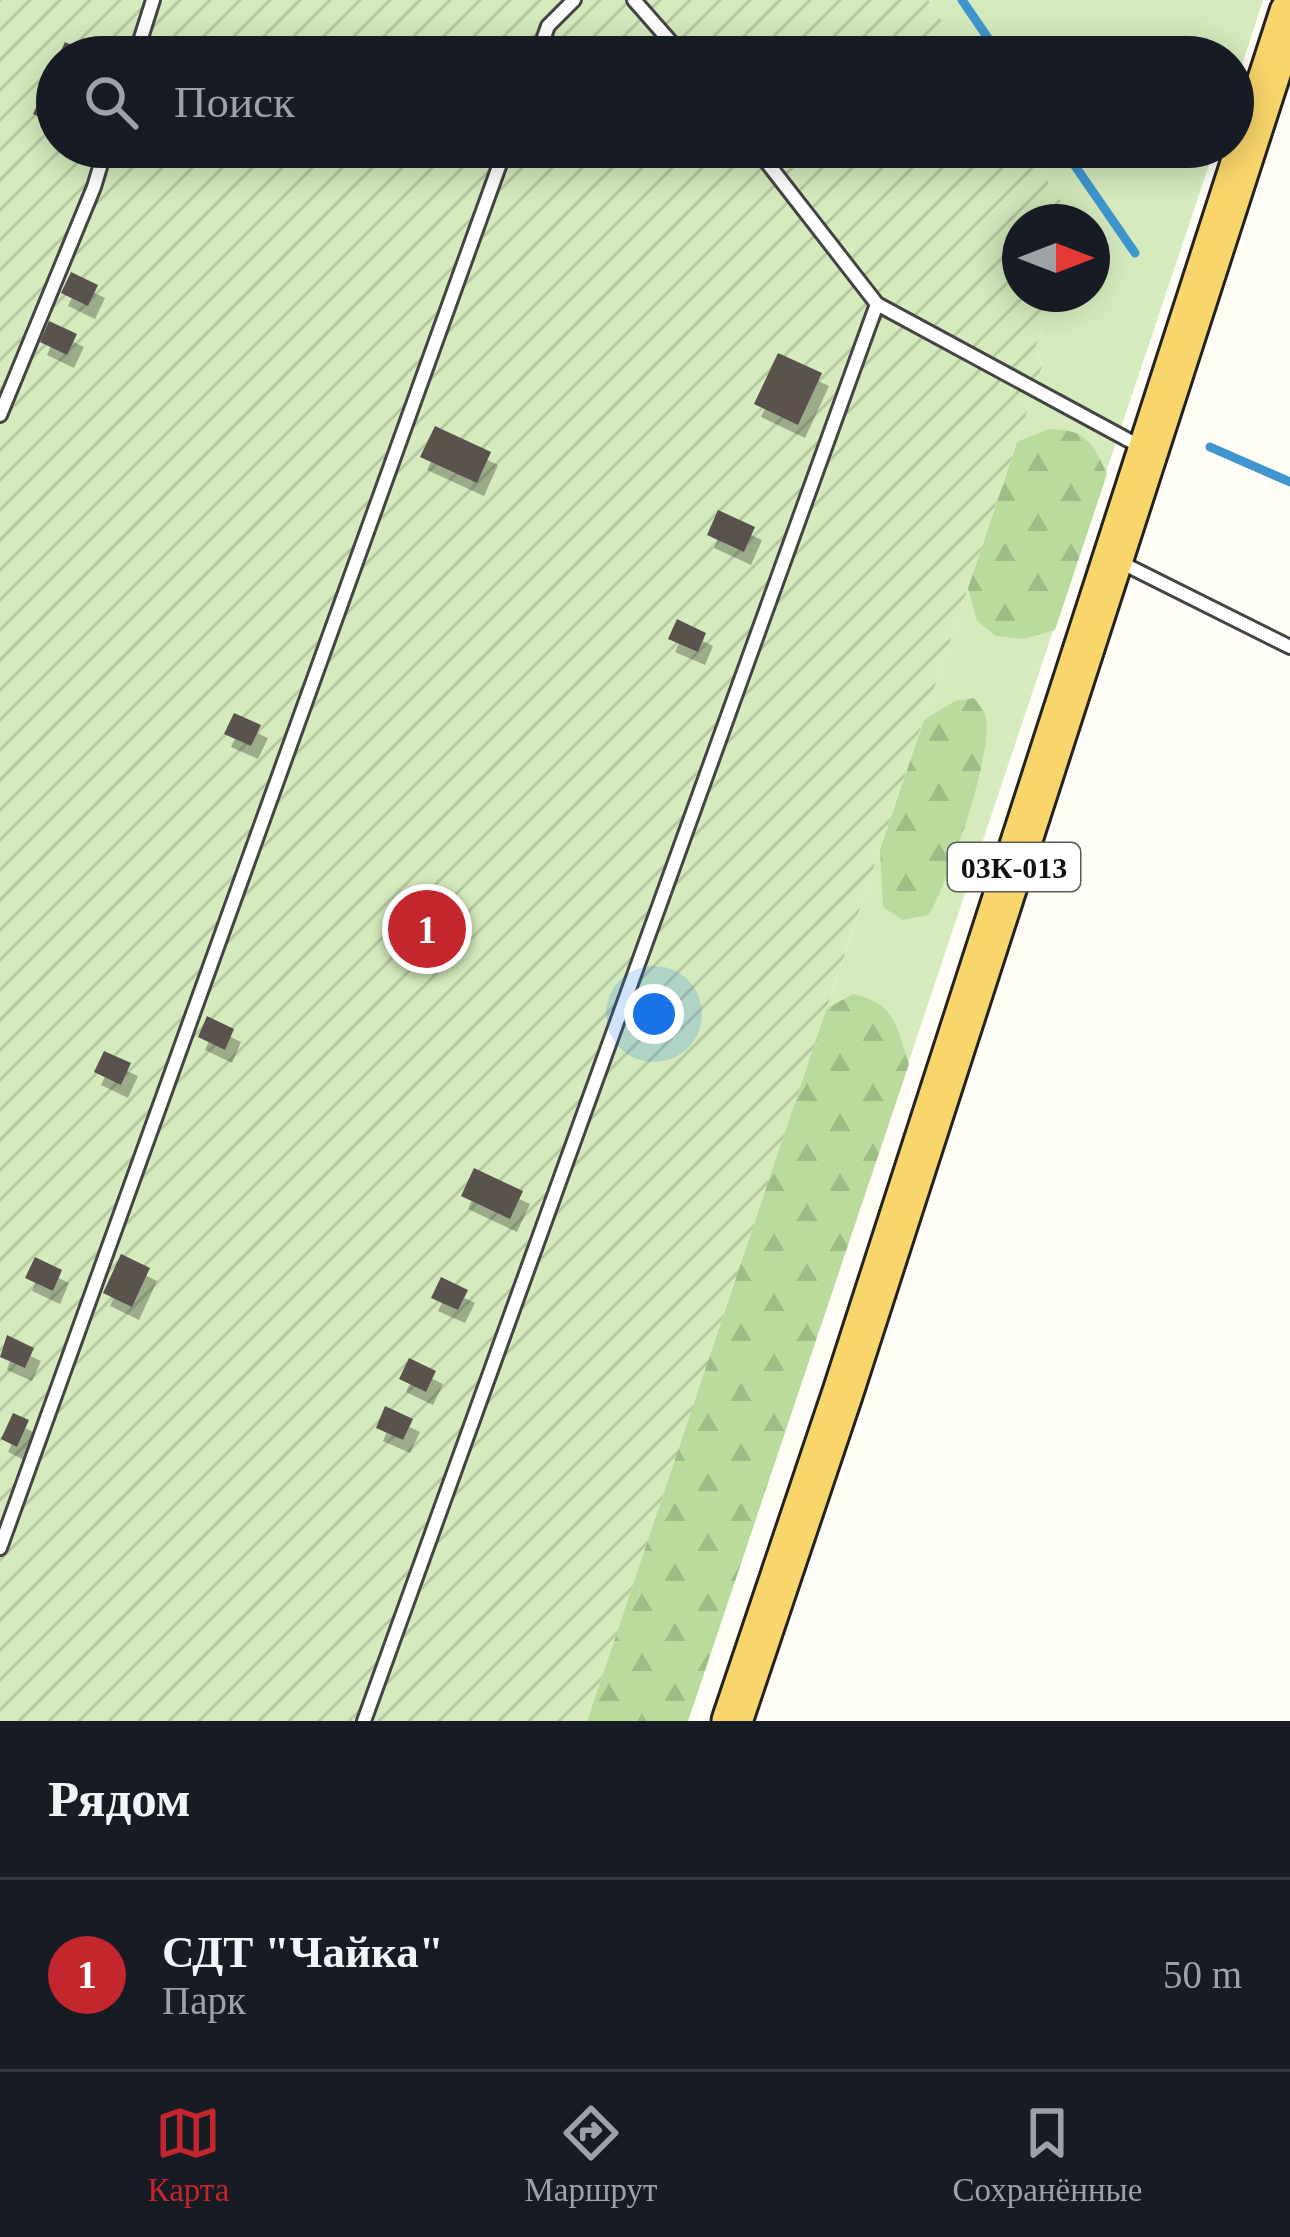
<!DOCTYPE html>
<html lang="ru">
<head>
<meta charset="utf-8">
<style>
	:root { --surface:#171b24; --page:#242831; --text:#f1f3f6; --muted:#9ea1a6; --line:#363941; --accent:#c4262e }
	body { margin:0; font-family:Georgia,serif; background:var(--page); color:var(--text) }
	.compass { position:absolute; left:1002px; top:204px; width:108px; height:108px; border-radius:50%; background:var(--surface); box-shadow:0 6px 30px #0003; rotate:90deg }
	.you { position:absolute; left:654px; top:1014px; width:42px; height:42px; margin:-30px; border:9px solid #fff; border-radius:50%; background:#1a73e8; box-shadow:0 0 0 18px #1a73e833 }
	.badge { display:grid; place-items:center; width:78px; height:78px; border-radius:50%; background:var(--accent); color:#fff; font-size:39px; font-weight:700 }
	.pin { position:absolute; translate:-50% -50%; border:6px solid #fff; box-shadow:0 3px 12px #0006 }
	.list { margin:0; padding:0; list-style:none }
	h2 { display:flex; justify-content:space-between; align-items:center; height:156px; margin:0; padding:0 48px; font-size:51px }
	h2 small { font-size:39px; font-weight:400; color:var(--muted) }
	.list li { display:grid; grid-template-columns:78px 1fr auto; gap:36px; align-items:center; box-sizing:border-box; height:192px; padding:0 48px; border-top:3px solid var(--line) }
	.list b { display:block; font-size:45px; white-space:nowrap }
	.list p { margin:0; font-size:39px; white-space:nowrap; color:var(--muted) }
	.list em { font-size:39px; font-style:normal; color:var(--muted) }
	.icon { flex:none; width:66px; height:66px; fill:none; stroke:currentColor; stroke-width:2; stroke-linecap:round; stroke-linejoin:round }
	.map { position:relative; flex:none; width:1290px; height:1721px; overflow:hidden }
	.search { position:absolute; background:var(--surface); box-shadow:0 6px 30px #0003; left:36px; right:36px; top:36px; height:132px; display:flex; align-items:center; gap:30px; box-sizing:border-box; padding:0 42px; border-radius:66px; color:var(--muted); font-size:45px }
	.sheet { height:348px; background:var(--surface) }
	nav { display:flex; justify-content:space-around; align-items:center; box-sizing:border-box; height:168px; border-top:3px solid var(--line); background:var(--surface); font-size:33px; color:var(--muted) }
	nav a { display:grid; justify-items:center; gap:6px }
	nav .on { color:var(--accent) }
	.map>svg:first-child { display:block }
	.grass { fill:#d5ebbd }
	.forest { fill:url(#forest-firs) }
	.garden { fill:url(#garden-furrows) }
	.lines { fill:none; stroke-linecap:round; stroke-linejoin:round }
	.stream { stroke:#3f96cf; stroke-width:9 }
	.building { fill:#5a524d; filter:url(#shadow) }
	.service-casing { stroke:#444; stroke-width:18 }
	.primary-casing { stroke:#222; stroke-width:45 }
	.service { stroke:#fff; stroke-width:12 }
	.primary { stroke:#f9d66b; stroke-width:39 }
	.labels { text-anchor:middle; dominant-baseline:central; stroke-width:12; stroke-linejoin:round; paint-order:stroke }
	.shield { fill:#fff; stroke:#585858; stroke-width:3 }
	.shield-label { font-size:30px; font-weight:bold; fill:#111 }
</style>
</head>
<body>
<div class="map">
<svg width="1290" height="1721" viewBox="0 0 1290 1721">
	<defs>
		<pattern id="forest-firs" width="22" height="20" patternUnits="userSpaceOnUse" patternTransform="scale(3)"><rect width="22" height="20" fill="#b9dc9c"/><path d="M5 1l3.5 6h-7zM16 11l3.5 6h-7z" fill="#9ebc85"/></pattern>
		<pattern id="garden-furrows" width="10" height="10" patternUnits="userSpaceOnUse" patternTransform="scale(3)"><rect width="10" height="10" fill="#d5ebbd"/><path d="M-1 1l2-2M0 10L10 0M9 11l2-2" fill="none" stroke="#b6c8a1"/></pattern>
		<filter id="shadow"><feDropShadow dx="7" dy="13" stdDeviation="0" flood-color="#0004"/></filter>
	</defs>
	<rect width="100%" height="100%" fill="#fffdf5"/>
	<path class="grass" d="M928 0H1263L1233 93V57H966Z
		M1025 147H1215L688 1721H587L1042 367 1036 345 1058 294H1092V222H1074Z"/>
	<path class="forest" d="M1049 429C1086 429 1093 443 1107 474L1055 630 1023 639 996 636 977 621 968 588 1017 442Z
		M974 698C978 703 983 708 985 714 996 749 948 882 929 915L902 920 883 907 880 849 924 720 955 701Z
		M853 994C896 1003 896 1027 909 1064L688 1721H587L826 1009Z"/>
	<path class="garden" d="M0 0H928L966 57H57V147H1025L1074 221 1020 222V294H1058L1036 345 1042 367 587 1721H0Z"/>
	<g class="lines">
		<path class="stream" d="M962 0 1001 57
			M1062 147 1135 253
			M1210 447 1290 482"/>
	</g>
	<path class="building" d="M65 42 98 57H58Z
		M43 93 57 100V125L33 114Z
		M71 272 98 285 88 306 61 293Z
		M49 321 77 334 67 355 40 342Z
		M778 353 822 373 798 425 754 404Z
		M435 426 491 452 477 483 420 457Z
		M718 510 755 527 744 552 707 535Z
		M677 619 706 633 698 652 668 639Z
		M234 713 261 725 251 746 224 734Z
		M207 1016 234 1029 225 1050 198 1037Z
		M104 1051 131 1063 121 1085 94 1072Z
		M474 1168 523 1191 510 1219 461 1196Z
		M121 1254 150 1268 132 1307 103 1293Z
		M35 1257 62 1270 53 1291 25 1278Z
		M441 1277 468 1290 458 1310 431 1298Z
		M7 1335 34 1348 25 1368 0 1357Z
		M409 1358 436 1371 426 1392 399 1379Z
		M385 1406 413 1419 403 1440 376 1428Z
		M13 1413 29 1420 17 1447 1 1439Z"/>
	<g class="lines">
		<g class="service-casing">
			<path id="service" d="M634 0 684 57
				M135 57 153 0
				M537 57 548 26 574 0
				M755 147 877 304 1143 448
				M0 415 94 187 106 147
				M1116 560 1290 647
				M0 1548 506 147
				M364 1721 877 304"/>
		</g>
		<g class="primary-casing">
			<path id="primary" d="M732 1721 843 1392 1290 12"/>
		</g>
		<use href="#service" class="service"/>
		<use href="#primary" class="primary"/>
	</g>
	<g class="labels">
		<rect class="shield" x="948" y="843" width="132" height="48" rx="9"/>
		<g class="shield-label">
			<text x="1014" y="867">03К-013</text>
		</g>
	</g>
</svg>
<svg class="compass" viewBox="-18 -18 36 36"><path d="M0-13l5 13h-10z" fill="#e53935"/><path d="M0 13l5-13h-10z" fill="#9ea1a6"/></svg>
<div class="you"></div>
<div class="pin badge" style="left:427px;top:929px">1</div>
<div class="search"><svg class="icon" aria-label="search" viewBox="0 0 24 24"><circle cx="10" cy="10" r="6"/><path d="M15 15l6 6"/></svg>Поиск</div>
</div>
<section class="sheet">
<h2>Рядом<small></small></h2>
<ul class="list">
<li><span class="badge">1</span><div><b>СДТ &quot;Чайка&quot;</b><p>Парк</p></div><em>50 m</em></li>
</ul>
</section>
<nav>
<a class="on"><svg class="icon" aria-label="map" viewBox="0 0 24 24"><path d="M3 6l6-2 6 2 6-2v14l-6 2-6-2-6 2zM9 4v14M15 6v14"/></svg>Карта</a>
<a><svg class="icon" aria-label="directions" viewBox="0 0 24 24"><path d="M12 3l9 9-9 9-9-9zM9 14v-3h6M13 9l2 2-2 2"/></svg>Маршрут</a>
<a><svg class="icon" aria-label="saved" viewBox="0 0 24 24"><path d="M7 4h10v16l-5-4-5 4z"/></svg>Сохранённые</a>
</nav>
</body>
</html>
